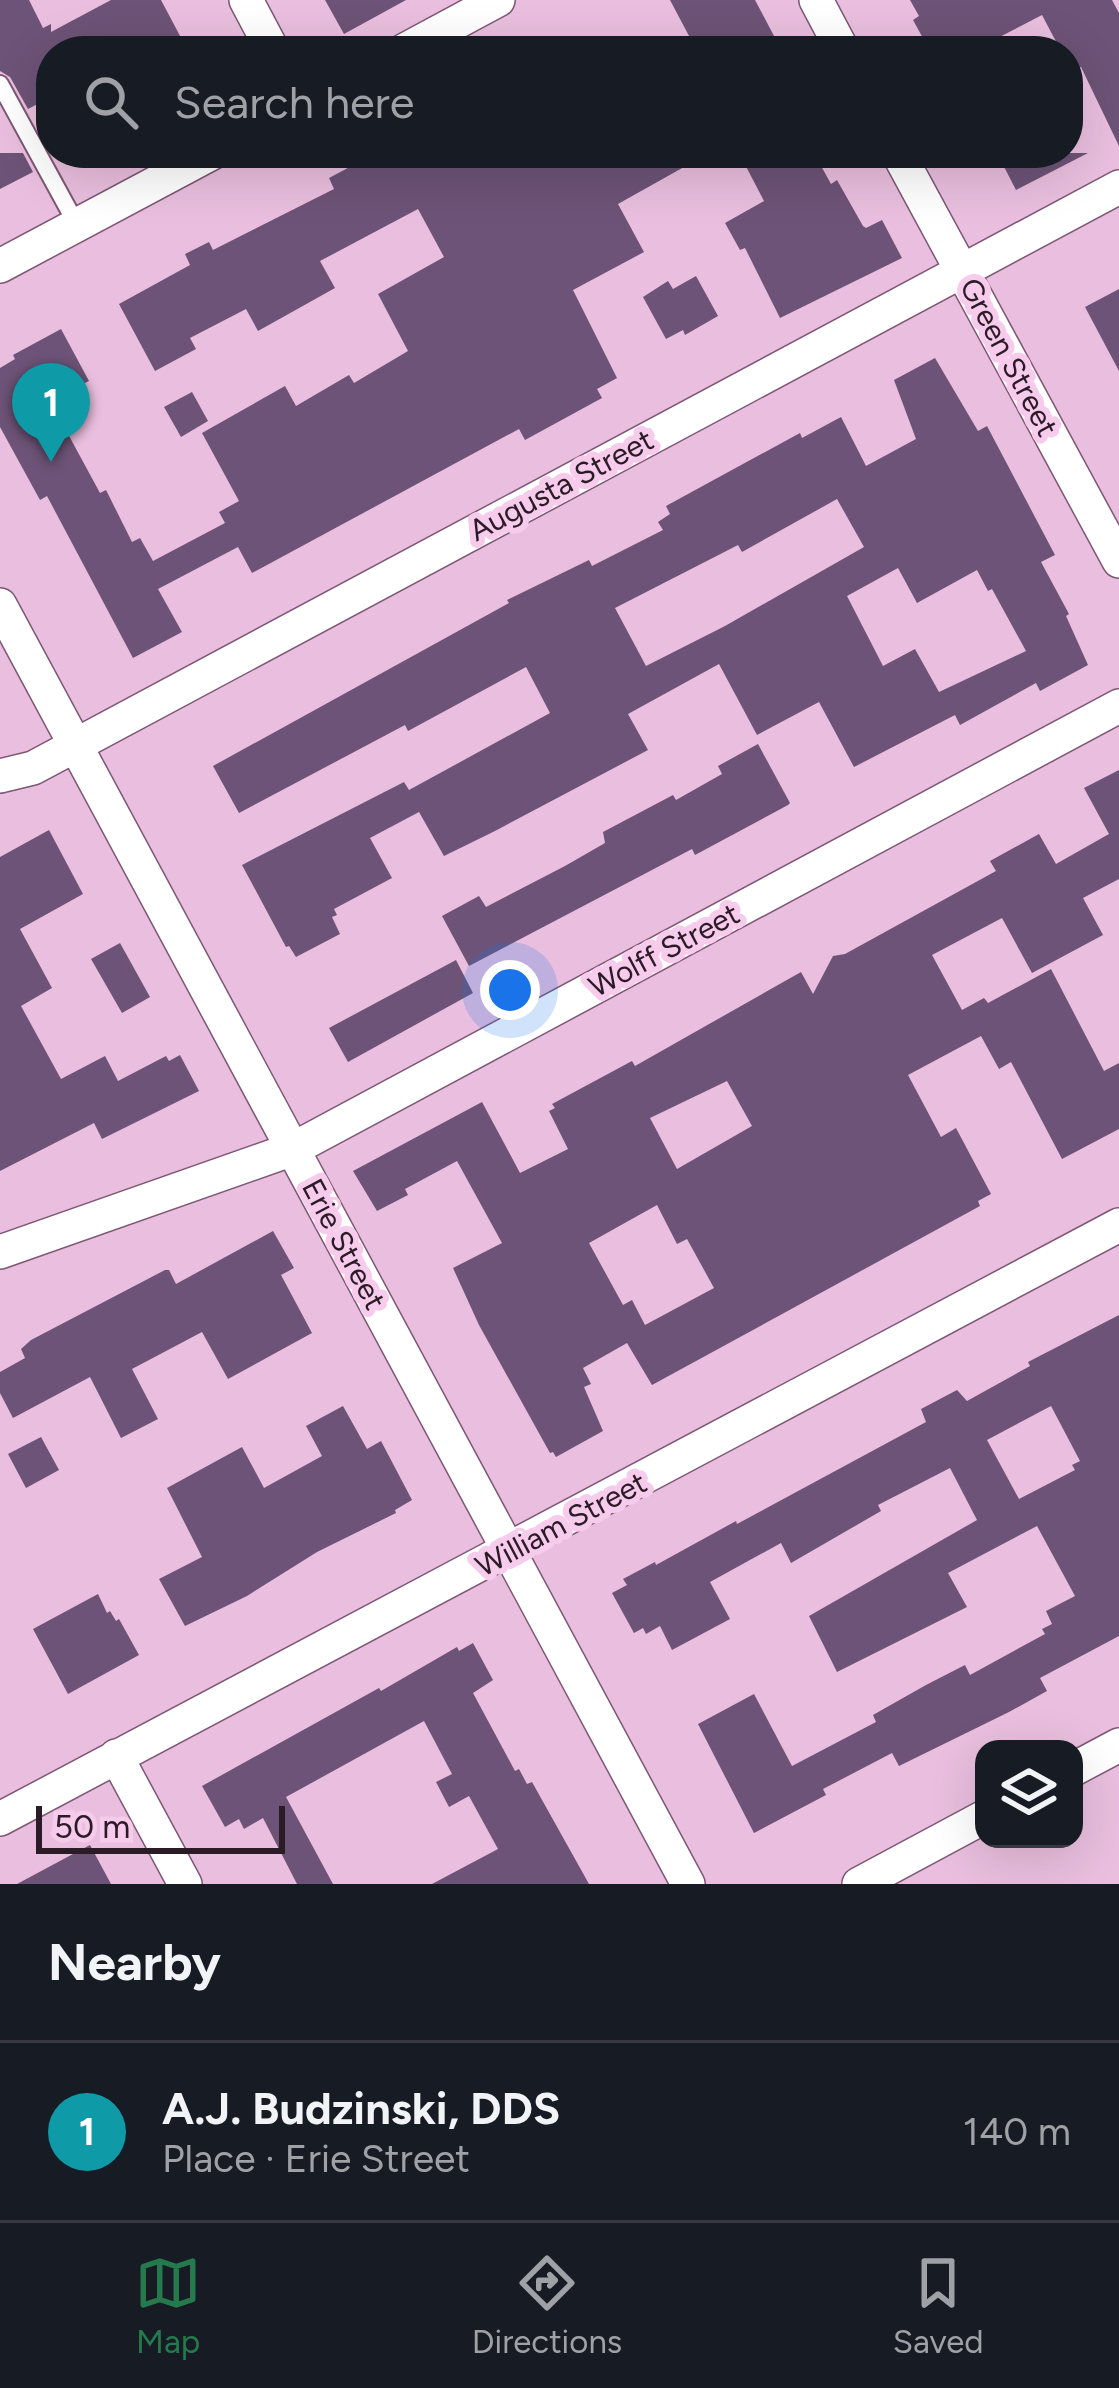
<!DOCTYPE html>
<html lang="en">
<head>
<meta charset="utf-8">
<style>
	:root { --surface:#171b24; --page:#20242c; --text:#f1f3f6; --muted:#9ea1a6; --line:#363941; --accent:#257a4d }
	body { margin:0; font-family:Figtree,sans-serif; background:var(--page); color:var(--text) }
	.controls { position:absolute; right:36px; bottom:36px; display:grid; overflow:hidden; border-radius:24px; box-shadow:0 12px 48px #0002 }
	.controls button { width:108px; height:108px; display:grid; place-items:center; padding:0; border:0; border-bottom:3px solid var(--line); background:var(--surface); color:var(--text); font:60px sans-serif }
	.scale { position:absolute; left:36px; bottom:30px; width:249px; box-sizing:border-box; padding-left:12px; border:6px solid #2a1b26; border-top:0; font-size:33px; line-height:42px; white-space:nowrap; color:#2a1b26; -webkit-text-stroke:9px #f7cbeb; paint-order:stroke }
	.you { position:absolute; left:510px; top:990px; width:42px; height:42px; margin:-30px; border:9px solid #fff; border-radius:50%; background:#1a73e8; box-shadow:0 0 0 18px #1a73e833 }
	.badge { display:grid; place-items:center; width:78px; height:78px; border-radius:50%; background:var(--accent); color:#fff; font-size:39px; font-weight:700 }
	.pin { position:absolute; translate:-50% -99px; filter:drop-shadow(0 3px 6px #0008) }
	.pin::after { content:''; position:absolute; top:63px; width:42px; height:36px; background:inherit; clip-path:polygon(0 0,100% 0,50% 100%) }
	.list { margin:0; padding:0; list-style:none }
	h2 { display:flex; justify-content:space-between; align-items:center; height:156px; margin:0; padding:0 48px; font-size:51px }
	h2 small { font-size:39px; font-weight:400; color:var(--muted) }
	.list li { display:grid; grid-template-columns:78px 1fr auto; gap:36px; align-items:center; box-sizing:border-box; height:180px; padding:0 48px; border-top:3px solid var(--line) }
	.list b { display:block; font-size:45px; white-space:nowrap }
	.list p { margin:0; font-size:39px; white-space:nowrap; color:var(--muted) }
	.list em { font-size:39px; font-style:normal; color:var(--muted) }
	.icon { flex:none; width:66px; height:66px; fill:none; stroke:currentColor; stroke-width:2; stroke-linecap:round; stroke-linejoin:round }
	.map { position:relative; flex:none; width:1119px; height:1884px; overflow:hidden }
	.search { position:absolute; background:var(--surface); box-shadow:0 12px 48px #0002; left:36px; right:36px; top:36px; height:132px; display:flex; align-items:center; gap:30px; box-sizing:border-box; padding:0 42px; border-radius:48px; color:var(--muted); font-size:45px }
	.sheet { height:336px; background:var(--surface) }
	nav { display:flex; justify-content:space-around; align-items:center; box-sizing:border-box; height:168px; border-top:3px solid var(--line); background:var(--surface); font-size:33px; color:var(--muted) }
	nav a { display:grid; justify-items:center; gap:6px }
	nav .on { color:var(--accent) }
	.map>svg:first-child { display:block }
	.building { fill:#6d5377; fill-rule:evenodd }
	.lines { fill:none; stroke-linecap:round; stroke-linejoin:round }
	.service-casing { stroke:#7d5773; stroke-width:20 }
	.minor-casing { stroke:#7d5773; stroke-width:36 }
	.service { stroke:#fff; stroke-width:16 }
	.minor { stroke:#fff; stroke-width:33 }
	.labels { text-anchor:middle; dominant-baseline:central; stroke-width:12; stroke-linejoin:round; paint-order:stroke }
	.street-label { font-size:30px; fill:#2a1b26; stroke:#f7cbeb }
</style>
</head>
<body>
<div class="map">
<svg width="1119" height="1884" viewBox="0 0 1119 1884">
	<rect width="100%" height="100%" fill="#e9bede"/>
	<path class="building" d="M0 0H29L43 28 51 24V32L111 0H161L188 51H51V97L28 109 10 77 0 71Z
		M325 0H406L344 34Z
		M670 0H755L782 51H697Z
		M910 0H1112L1119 13V146L1081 67 1072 71 1068 51H1061L1042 15 990 42 995 51H930L913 20 919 16Z
		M0 153H23L33 172 0 189Z
		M376 153H709L618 204 644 252 573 290 617 378 597 389 602 398 525 440 519 429 252 573 238 547 158 589 182 632 133 658 47 496 40 500 0 427V368L15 359 13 355 61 329 89 381 83 384 87 391 55 410 100 493 106 490 132 542 140 538 153 561 225 523 219 512 239 501 202 433 285 386 296 406 349 375 354 383 408 351 378 294 444 257 418 209 320 261 335 288 258 331 246 309 190 338 196 349 155 371 119 304 190 265 185 254 209 242 213 250 334 189 329 178Z
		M739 153H814L831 184 837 180 863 226 866 228 882 220 902 258 780 318 745 248 740 250 725 223 764 201Z
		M997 153H1088L1016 190Z
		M696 276 718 316 685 335 683 330 666 339 643 297 668 281 673 289Z
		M1119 289V371L1085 307Z
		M935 358 978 431 987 426 1055 555 1041 562 1069 614 1066 616 1088 665 1040 691 1036 683 960 725 955 715 854 767 819 702 757 735 719 664 628 714 648 750 495 831 444 856 419 812 370 838 392 878 334 909 337 915 332 917 340 934 296 957 289 946 286 947 242 865 404 782 409 790 550 713 526 667 408 731 405 725 239 813 213 766 509 603 507 600 589 560 592 566 663 530 658 522 670 514 666 506 800 433 802 438 841 417 866 466 916 439 894 380ZM837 499 864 547 725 626 646 666 615 608 738 545 742 552ZM898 568 917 603 977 570 988 591 992 589 1026 651 939 692 915 649 883 666 847 596Z
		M192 392 208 421 181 437 164 407Z
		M758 744 790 803 788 805 695 855 692 849 469 966 442 916 479 896 486 907 565 866 605 843 603 832 673 795 676 800 722 774 718 766Z
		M1119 770V879L1083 898 1103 935 1032 973 1002 918 932 955 962 1010 984 998 988 1003 1051 969 1104 1071 1119 1063V1129L1062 1159 1011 1062 999 1069 981 1036 908 1075 941 1137 956 1128 991 1194 978 1201 980 1206 652 1385 627 1343 583 1368 591 1384 584 1387 603 1431 556 1457 553 1452 550 1453 479 1325 453 1268 502 1243 457 1161 405 1189 408 1195 377 1211 353 1171 482 1102 520 1173 568 1149 549 1111 555 1108 552 1104 632 1061 635 1066 801 972 813 994 833 956 845 954 996 871 990 861 1039 834 1056 864 1109 834 1084 788ZM727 1081 752 1126 677 1169 650 1118ZM657 1205 677 1244 687 1239 714 1288 645 1325 632 1300 623 1305 589 1243Z
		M49 830 83 894 20 929 52 988 21 1006 61 1079 105 1056 118 1081 166 1056 169 1061 180 1055 199 1091 102 1139 94 1123 0 1171V857Z
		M120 943 150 997 122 1013 91 959Z
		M456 960 473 993 348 1062 329 1028Z
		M273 1231 294 1268 281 1275 312 1333 228 1379 202 1332 132 1369 158 1419 121 1438 90 1377 13 1418 0 1393V1372L25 1358 21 1349 31 1340 165 1270H169L176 1284Z
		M1119 1315V1636L1040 1678 1047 1691 1009 1712 899 1766 892 1753 823 1789 826 1795 754 1833 698 1724 754 1694 792 1766 876 1722 873 1715 926 1685 965 1665 970 1675 1045 1634 1042 1629 1052 1624 1046 1611 1075 1596 1037 1526 948 1573 967 1607 837 1672 809 1616 977 1520 950 1468 878 1505 881 1511 791 1563 781 1543 710 1582 730 1619 672 1650 660 1626 646 1634 643 1628 634 1633 612 1593 627 1585 623 1579 655 1562 656 1565 736 1521 737 1524 926 1422 921 1409 957 1390 967 1401 1030 1366 1028 1362ZM1051 1406 1080 1461 1072 1465 1075 1470 1019 1499 987 1440Z
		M343 1406 367 1449 381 1441 412 1500 395 1510 396 1513 317 1552 247 1596 185 1626 159 1579 202 1557 167 1488 242 1447 264 1488 322 1456 306 1426Z
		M41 1437 59 1470 26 1488 8 1454Z
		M98 1594 107 1613 110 1611 116 1621 119 1619 139 1655 68 1694 33 1629Z
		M473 1643 493 1680 473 1693 515 1771 519 1769 527 1784 532 1782 589 1884H432L498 1849 469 1796 449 1807 436 1782 452 1774 424 1721 286 1797 333 1884H297L263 1818 244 1829 239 1819 225 1827 202 1786 379 1688 381 1691 457 1647 459 1651Z
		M90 1845 111 1884H17L73 1854Z"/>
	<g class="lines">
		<g class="service-casing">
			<path id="service" d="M0 84 77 225"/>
		</g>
		<g class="minor-casing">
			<path id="minor" d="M246 0 273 51
				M816 0 843 51
				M403 51 498 0
				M898 153 1119 561
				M0 266 212 153
				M0 605 688 1884
				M0 776 33 768 1119 187
				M0 1252 293 1149 1119 706
				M116 1756 185 1884
				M1074 1769 1119 1745
				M0 1819 1119 1225
				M859 1884 984 1817"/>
		</g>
		<use href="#service" class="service"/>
		<use href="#minor" class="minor"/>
	</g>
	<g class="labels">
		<g class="street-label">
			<text transform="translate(1009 357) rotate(62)">Green Street</text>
			<text transform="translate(561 485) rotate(-28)">Augusta Street</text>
			<text transform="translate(664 950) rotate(-28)">Wolff Street</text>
			<text transform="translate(344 1244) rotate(62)">Erie Street</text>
			<text transform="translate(561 1524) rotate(-28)">William Street</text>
		</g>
	</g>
</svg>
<div class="controls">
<button><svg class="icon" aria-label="layers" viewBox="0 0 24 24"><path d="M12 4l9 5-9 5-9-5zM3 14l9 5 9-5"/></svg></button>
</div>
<div class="scale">50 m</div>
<div class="you"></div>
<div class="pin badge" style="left:51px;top:462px;background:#0f9aa8">1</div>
<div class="search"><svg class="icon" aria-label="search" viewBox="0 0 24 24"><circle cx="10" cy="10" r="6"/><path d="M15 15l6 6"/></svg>Search here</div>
</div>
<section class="sheet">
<h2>Nearby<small></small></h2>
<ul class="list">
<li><span class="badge" style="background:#0f9aa8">1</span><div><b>A.J. Budzinski, DDS</b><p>Place · Erie Street</p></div><em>140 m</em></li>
</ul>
</section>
<nav>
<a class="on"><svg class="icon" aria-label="map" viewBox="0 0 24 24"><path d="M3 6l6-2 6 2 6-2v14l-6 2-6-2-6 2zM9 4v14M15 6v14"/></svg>Map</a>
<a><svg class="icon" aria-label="directions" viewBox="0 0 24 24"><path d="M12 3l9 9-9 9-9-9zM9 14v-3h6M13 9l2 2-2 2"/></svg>Directions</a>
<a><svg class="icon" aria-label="saved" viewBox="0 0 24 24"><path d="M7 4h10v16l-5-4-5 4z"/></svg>Saved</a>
</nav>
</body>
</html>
